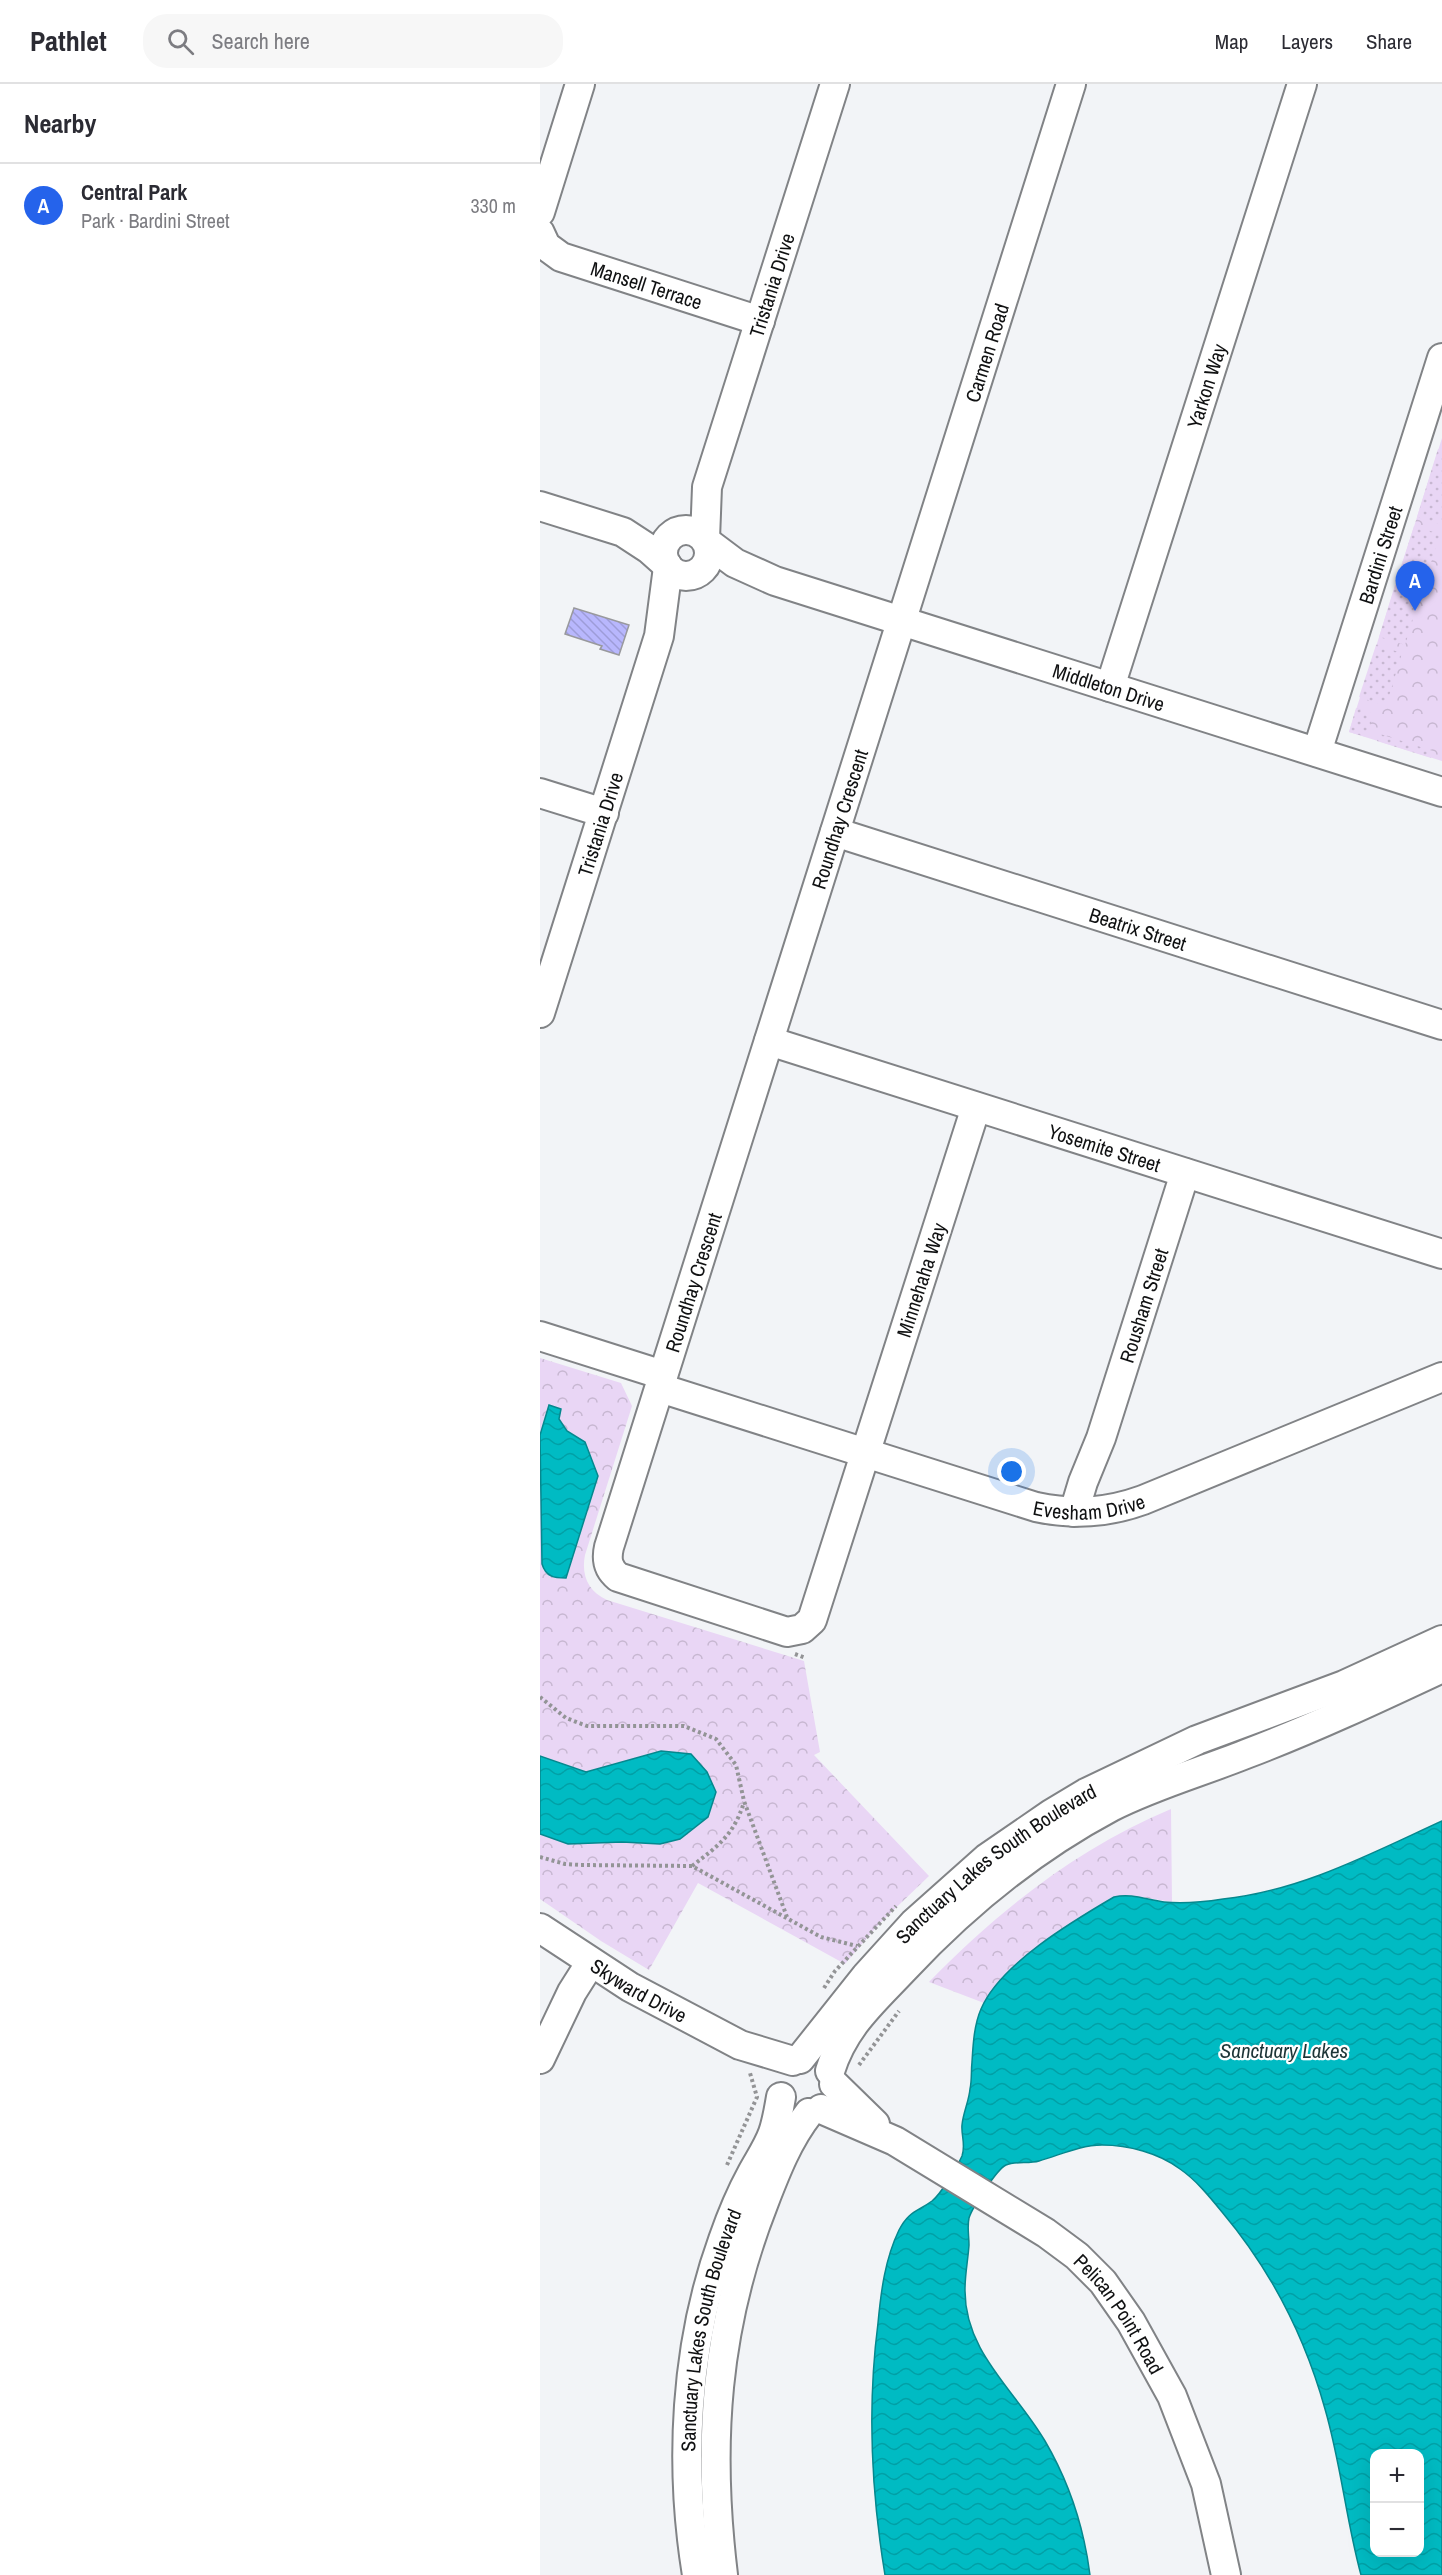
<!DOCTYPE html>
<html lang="en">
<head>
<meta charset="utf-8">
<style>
	:root { --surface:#fff; --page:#f7f7f7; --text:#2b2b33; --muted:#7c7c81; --line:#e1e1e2; --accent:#2563eb }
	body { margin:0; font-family:"Archivo Narrow",sans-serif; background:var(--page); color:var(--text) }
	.controls { position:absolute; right:18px; bottom:18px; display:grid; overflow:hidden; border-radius:12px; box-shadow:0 6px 24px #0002 }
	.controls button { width:54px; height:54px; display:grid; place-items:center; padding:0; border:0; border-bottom:2px solid var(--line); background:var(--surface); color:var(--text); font:30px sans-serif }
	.you { position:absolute; left:472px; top:1388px; width:21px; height:21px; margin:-15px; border:4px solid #fff; border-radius:50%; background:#1a73e8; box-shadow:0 0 0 9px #1a73e833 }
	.badge { display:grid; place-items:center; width:39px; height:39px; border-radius:50%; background:var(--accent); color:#fff; font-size:20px; font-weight:700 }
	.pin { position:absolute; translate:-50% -50px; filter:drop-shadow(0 2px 3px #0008) }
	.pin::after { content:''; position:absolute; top:32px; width:21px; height:18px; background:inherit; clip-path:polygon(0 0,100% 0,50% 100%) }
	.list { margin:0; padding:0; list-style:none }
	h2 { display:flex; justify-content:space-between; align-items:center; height:78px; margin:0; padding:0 24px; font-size:26px }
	h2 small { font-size:20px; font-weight:400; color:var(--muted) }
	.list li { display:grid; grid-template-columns:39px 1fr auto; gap:18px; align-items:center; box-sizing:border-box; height:84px; padding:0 24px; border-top:2px solid var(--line) }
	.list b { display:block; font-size:22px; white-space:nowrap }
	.list p { margin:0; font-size:20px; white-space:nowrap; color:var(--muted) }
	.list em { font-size:20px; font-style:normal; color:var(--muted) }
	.icon { flex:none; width:33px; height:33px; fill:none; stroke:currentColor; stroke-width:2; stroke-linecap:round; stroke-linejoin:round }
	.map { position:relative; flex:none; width:902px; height:2491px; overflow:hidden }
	header { display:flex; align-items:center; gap:36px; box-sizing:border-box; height:84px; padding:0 30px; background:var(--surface); border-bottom:2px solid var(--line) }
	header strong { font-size:28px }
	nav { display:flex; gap:33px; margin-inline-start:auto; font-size:21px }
	.search { width:420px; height:54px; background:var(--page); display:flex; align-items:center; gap:15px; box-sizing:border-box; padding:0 21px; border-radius:24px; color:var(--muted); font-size:22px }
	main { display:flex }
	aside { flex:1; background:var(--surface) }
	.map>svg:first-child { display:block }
	.forest { fill:url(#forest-crowns) }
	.garden { fill:url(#garden-dots) }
	.water { fill:url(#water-waves); stroke:#05888e; stroke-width:1.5; fill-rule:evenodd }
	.building { fill:url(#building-back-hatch); stroke:#99999d; stroke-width:1.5 }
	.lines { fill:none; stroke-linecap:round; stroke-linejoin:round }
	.minor-casing { stroke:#818386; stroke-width:32 }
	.path { stroke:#939496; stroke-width:4; stroke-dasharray:3 3; stroke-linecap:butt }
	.minor { stroke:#fff; stroke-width:28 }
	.labels { text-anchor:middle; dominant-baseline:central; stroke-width:4.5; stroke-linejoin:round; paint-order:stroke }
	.street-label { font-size:20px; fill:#101112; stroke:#fff }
	.water-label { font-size:21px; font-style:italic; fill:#1d3537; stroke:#fff }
</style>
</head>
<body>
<header>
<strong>Pathlet</strong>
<div class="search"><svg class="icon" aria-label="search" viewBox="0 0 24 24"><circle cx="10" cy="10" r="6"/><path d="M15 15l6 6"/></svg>Search here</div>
<nav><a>Map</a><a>Layers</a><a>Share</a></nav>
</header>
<main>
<aside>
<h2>Nearby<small></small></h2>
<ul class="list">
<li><span class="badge">A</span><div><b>Central Park</b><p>Park · Bardini Street</p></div><em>330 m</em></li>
</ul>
</aside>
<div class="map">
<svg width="902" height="2491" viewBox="0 0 902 2491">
	<defs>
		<pattern id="forest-crowns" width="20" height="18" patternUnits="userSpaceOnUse" patternTransform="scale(1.5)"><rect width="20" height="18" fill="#e9d6f5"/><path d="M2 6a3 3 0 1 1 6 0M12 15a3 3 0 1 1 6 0" fill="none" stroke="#c7b7d1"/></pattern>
		<pattern id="garden-dots" width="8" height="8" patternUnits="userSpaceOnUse" patternTransform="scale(1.5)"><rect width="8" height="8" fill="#e9d6f5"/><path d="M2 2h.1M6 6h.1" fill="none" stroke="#c7b7d1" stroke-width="1.8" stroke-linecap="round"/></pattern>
		<pattern id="water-waves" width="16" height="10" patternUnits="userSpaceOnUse" patternTransform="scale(1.5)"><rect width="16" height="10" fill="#00bbc3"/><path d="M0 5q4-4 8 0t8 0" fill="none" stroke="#01a0a6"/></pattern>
		<pattern id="building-back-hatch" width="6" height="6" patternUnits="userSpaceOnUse" patternTransform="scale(1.5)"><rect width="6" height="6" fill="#b8b7fd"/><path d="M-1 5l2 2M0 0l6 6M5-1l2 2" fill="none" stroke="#9d9cd8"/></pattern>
	</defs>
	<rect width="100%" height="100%" fill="#f2f4f7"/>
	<path class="forest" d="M902 354V677L809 648Z
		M0 1274 81 1299 92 1322 45 1471C41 1491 48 1507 67 1516L264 1577 280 1668 274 1671 389 1792 338 1841 305 1880 158 1799 109 1886 61 1857 0 1815Z
		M631 1725 632 1818 588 1811 574 1813C532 1838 468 1875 444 1919L389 1898C459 1826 538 1764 631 1725Z"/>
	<path class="garden" d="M898 365 902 366V441L877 433Z
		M874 442 900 450 884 501 858 492Z
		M855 501 881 509 865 561 839 553Z
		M836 561 862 569 846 622 819 613Z
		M816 624 834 630 826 653 809 648Z
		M840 650 893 667 891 674 837 657Z"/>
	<path class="water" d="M9 1321 21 1325 19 1335 27 1347 45 1358 58 1392 26 1494C14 1494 6 1493 2 1480L0 1351Z
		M121 1667 151 1670 167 1688 176 1708 168 1733 140 1755 120 1760 82 1758 28 1760 0 1750V1672L46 1688Z
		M902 1737V2491H821C806 2436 801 2380 785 2325 765 2253 730 2185 682 2128 669 2112 656 2096 640 2085 619 2069 588 2061 562 2061 540 2061 520 2071 499 2077 489 2080 476 2077 466 2081 457 2085 432 2124 429 2134 427 2143 429 2152 429 2161 428 2176 425 2190 425 2205 424 2268 476 2307 505 2357 529 2398 544 2444 550 2491H345C331 2406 327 2324 338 2239 341 2207 345 2175 359 2146 369 2127 377 2128 392 2117 401 2110 417 2083 422 2072 426 2061 421 2051 422 2041 423 2029 429 2017 430 2005 432 1996 431 1987 432 1978 433 1961 434 1941 441 1925 460 1880 533 1837 574 1813 592 1809 607 1816 624 1818 643 1820 664 1818 683 1815 761 1807 832 1769 902 1737ZM834 2370H880V2468H834Z"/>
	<path class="building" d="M34 524 89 541 79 571 60 565 62 562 25 550Z"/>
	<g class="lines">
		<g class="minor-casing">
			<g id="minor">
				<path d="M0 128 40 0"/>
				<path id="s1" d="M0 149 6 162 21 173 220 237"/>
				<path d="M0 422 83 448 109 465 127 481"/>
				<circle cx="146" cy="469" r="23"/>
				<path id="s2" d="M165 455 167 403 295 0"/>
				<path id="s3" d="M167 458 195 479 235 497 902 708"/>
				<path id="s4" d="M570 603 762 0"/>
				<path id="s5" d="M777 668 902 274"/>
				<path d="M0 709 64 729"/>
				<path id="s6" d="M295 748 902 941"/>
				<path id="s7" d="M0 929 119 552 128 483"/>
				<path id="s8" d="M229 957 902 1170"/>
				<path id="s9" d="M436 1023 272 1536 262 1545 247 1548 78 1493C68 1485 66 1476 69 1463L531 0"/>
				<path d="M0 1252 123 1291"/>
				<path id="s10" d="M120 1304 496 1423C534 1431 567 1429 603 1416L902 1293"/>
				<path id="s11" d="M534 1428 543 1398 561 1354 645 1089"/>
				<path id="s12" d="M0 1844 90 1903 200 1961 253 1977"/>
				<path d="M0 1975 32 1908 51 1878"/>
				<path id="s13" d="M260 1975 326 1892 374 1839 447 1774 511 1730 546 1709 657 1656 804 1601 902 1556"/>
				<path d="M290 1987C304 1942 333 1918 364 1885 424 1821 492 1765 571 1723 614 1701 661 1688 706 1670 772 1645 838 1614 902 1584"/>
				<path d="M294 2000 335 2040"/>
				<path id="s14" d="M281 2025 355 2057 506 2149 537 2172 563 2198 591 2238 632 2312 666 2400 686 2491"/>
				<path id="s15" d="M157 2491C139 2381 145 2261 183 2156 191 2133 200 2111 212 2089 219 2076 228 2063 233 2049 237 2037 239 2025 241 2013"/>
				<path d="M183 2491C167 2360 175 2242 224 2118 236 2087 248 2056 269 2029"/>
			</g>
		</g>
		<path class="path" d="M255 1570 266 1574
			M0 1613 26 1634 47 1642H144L176 1655 196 1681 204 1717 247 1833
			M0 1773 25 1780 41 1781 152 1782 281 1853 317 1862
			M152 1782C178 1762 194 1751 204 1718
			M284 1904 295 1887 356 1822
			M319 1981 359 1927
			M187 2081 217 2013 210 1989"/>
		<use href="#minor" class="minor"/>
	</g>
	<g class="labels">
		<g class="street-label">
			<text stroke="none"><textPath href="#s1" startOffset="123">Mansell Terrace</textPath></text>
			<text stroke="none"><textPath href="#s2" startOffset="264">Tristania Drive</textPath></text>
			<text stroke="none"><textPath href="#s9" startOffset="2031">Carmen Road</textPath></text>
			<text stroke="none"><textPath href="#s4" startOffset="316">Yarkon Way</textPath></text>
			<text stroke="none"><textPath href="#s5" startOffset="207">Bardini Street</textPath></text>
			<text stroke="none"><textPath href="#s3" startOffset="429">Middleton Drive</textPath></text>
			<text stroke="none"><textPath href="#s9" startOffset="1542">Roundhay Crescent</textPath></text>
			<text stroke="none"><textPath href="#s7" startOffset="198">Tristania Drive</textPath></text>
			<text stroke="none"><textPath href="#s6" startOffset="318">Beatrix Street</textPath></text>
			<text stroke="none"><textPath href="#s8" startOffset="352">Yosemite Street</textPath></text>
			<text transform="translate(381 1196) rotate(-72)">Minnehaha Way</text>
			<text stroke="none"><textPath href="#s9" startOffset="1056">Roundhay Crescent</textPath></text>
			<text stroke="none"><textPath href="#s11" startOffset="218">Rousham Street</textPath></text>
			<text stroke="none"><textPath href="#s10" startOffset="448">Evesham Drive</textPath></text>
			<text stroke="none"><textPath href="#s13" startOffset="279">Sanctuary Lakes South Boulevard</textPath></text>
			<text stroke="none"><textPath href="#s12" startOffset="117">Skyward Drive</textPath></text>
			<text stroke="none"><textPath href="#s14" startOffset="368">Pelican Point Road</textPath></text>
			<text stroke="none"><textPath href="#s15" startOffset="248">Sanctuary Lakes South Boulevard</textPath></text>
		</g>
		<g class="water-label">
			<text x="744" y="1966">Sanctuary Lakes</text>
		</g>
	</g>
</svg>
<div class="controls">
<button>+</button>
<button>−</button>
</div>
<div class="you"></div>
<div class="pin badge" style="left:875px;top:527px">A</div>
</div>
</main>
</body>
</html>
